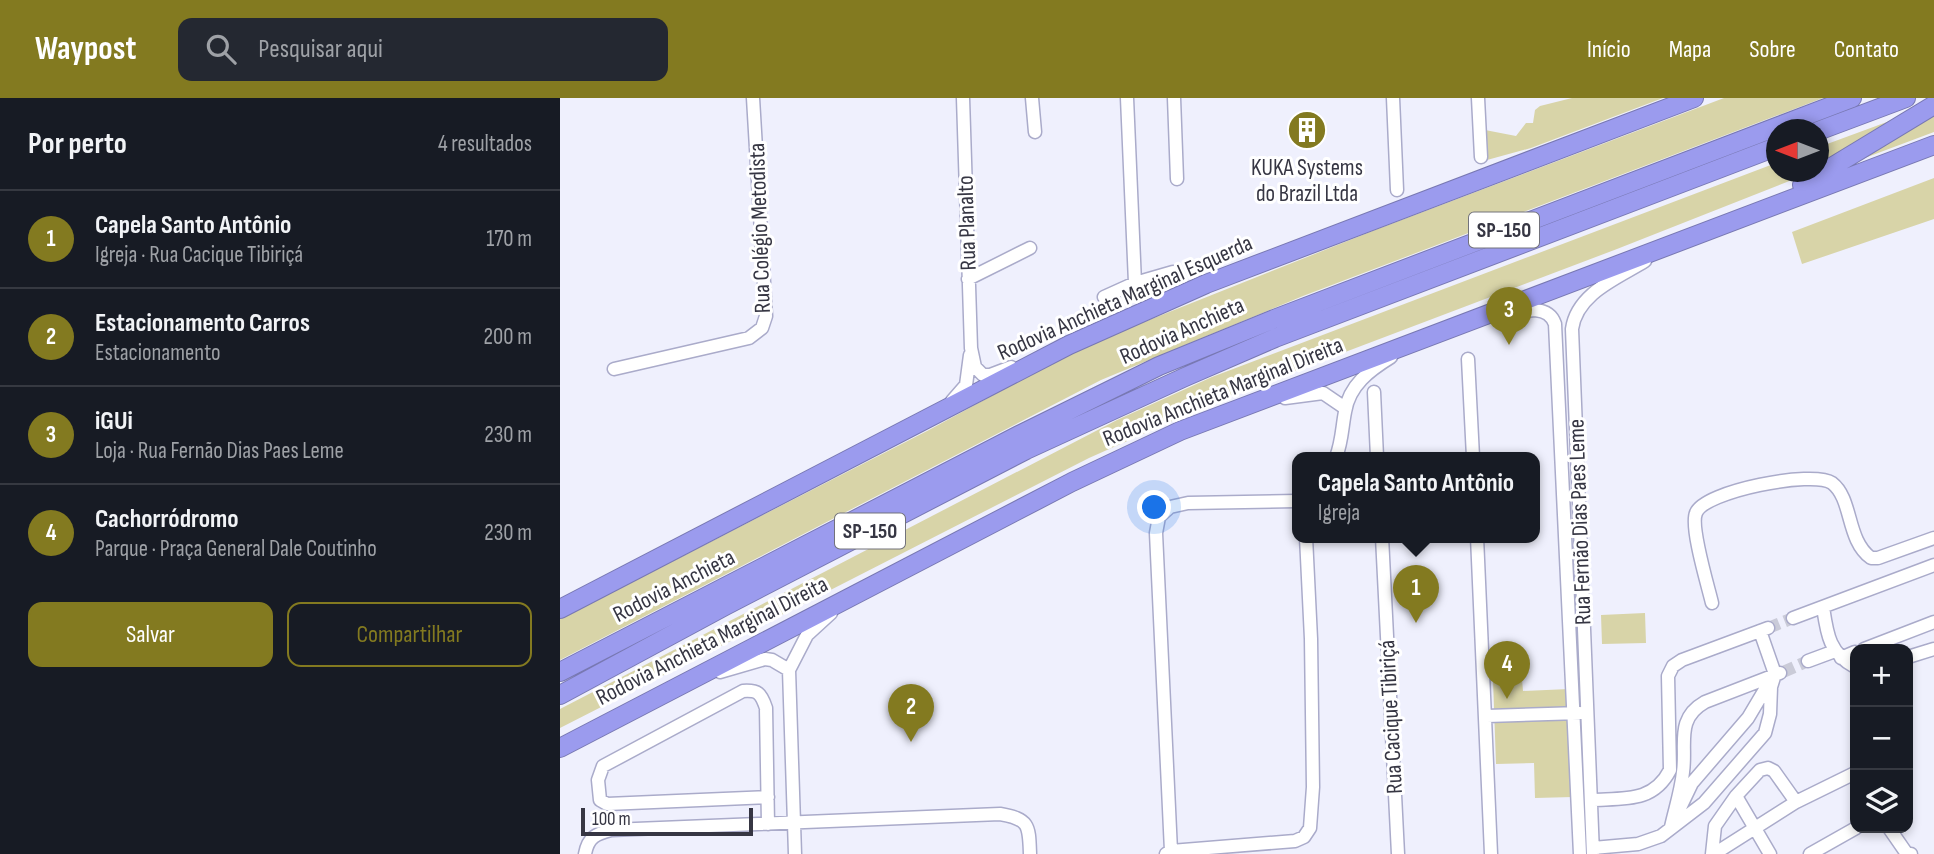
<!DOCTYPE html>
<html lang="pt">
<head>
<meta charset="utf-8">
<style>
	:root { --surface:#171b24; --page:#242831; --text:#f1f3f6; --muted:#9ea1a6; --line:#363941; --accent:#837a20 }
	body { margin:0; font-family:"Sofia Sans Condensed",sans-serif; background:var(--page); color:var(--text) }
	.controls { position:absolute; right:21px; bottom:21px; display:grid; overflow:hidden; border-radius:14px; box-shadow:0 4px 10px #0003 }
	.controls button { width:63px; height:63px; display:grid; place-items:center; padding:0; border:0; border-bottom:2px solid var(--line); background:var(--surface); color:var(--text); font:35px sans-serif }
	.compass { position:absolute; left:1206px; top:21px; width:63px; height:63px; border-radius:50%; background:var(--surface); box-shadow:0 4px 10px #0003; rotate:270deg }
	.scale { position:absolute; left:21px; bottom:18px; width:172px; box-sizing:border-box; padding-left:7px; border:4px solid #363643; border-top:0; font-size:19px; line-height:24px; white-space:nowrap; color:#363643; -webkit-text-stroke:5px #fff; paint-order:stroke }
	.you { position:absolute; left:595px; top:410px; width:24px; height:24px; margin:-18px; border:5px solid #fff; border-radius:50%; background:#1a73e8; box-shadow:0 0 0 10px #1a73e833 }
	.badge { display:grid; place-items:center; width:46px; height:46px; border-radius:50%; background:var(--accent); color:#fff; font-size:23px; font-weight:700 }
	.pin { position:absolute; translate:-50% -58px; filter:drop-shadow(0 2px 4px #0008) }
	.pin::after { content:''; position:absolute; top:37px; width:24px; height:21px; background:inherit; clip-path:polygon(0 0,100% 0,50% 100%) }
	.popup { position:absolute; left:732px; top:354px; width:248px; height:91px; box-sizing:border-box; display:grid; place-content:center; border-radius:14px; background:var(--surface); filter:drop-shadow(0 2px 5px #0005); font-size:23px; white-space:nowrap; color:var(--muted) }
	.popup b { font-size:26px; color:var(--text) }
	.popup::after { content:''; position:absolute; left:50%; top:100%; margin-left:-14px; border:14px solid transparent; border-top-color:var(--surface) }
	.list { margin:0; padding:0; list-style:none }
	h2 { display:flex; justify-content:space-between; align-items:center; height:91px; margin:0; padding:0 28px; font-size:30px }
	h2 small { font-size:23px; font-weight:400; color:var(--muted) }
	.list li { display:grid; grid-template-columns:46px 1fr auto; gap:21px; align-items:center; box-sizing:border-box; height:98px; padding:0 28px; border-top:2px solid var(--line) }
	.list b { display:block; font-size:26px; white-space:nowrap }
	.list p { margin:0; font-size:23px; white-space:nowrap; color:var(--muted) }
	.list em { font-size:23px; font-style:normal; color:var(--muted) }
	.actions { display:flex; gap:14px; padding:21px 28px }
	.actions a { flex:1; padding:16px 0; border:2px solid var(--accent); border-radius:14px; text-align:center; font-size:24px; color:var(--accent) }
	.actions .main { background:var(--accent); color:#fff }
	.icon { flex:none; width:38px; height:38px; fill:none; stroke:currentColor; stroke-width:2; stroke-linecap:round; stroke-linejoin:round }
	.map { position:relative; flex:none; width:1374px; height:756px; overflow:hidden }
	header { display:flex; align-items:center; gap:42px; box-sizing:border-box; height:98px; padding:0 35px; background:var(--accent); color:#fff }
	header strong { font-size:33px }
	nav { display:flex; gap:38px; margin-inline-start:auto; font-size:24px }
	.search { width:490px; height:63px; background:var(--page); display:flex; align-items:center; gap:18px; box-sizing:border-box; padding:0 24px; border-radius:14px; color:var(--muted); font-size:26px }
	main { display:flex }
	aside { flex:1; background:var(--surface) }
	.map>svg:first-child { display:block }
	.green { fill:#d8d4a8 }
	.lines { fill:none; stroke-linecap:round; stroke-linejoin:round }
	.minor-tunnel { stroke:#cacbd8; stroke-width:12; stroke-dasharray:12 6; stroke-linecap:butt }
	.minor-casing { stroke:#aaabca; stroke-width:15 }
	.highway-casing { stroke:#7878b2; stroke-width:20 }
	.minor { stroke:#fff; stroke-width:12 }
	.highway { stroke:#9b9bee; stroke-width:18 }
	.labels { text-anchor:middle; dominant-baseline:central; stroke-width:6; stroke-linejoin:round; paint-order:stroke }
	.shield { fill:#fff; stroke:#72727b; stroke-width:2 }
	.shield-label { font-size:21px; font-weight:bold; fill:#363643 }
	.poi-label { font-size:23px; fill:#363643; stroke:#fff }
	.street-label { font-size:23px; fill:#363643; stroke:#fff }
</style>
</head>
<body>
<header>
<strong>Waypost</strong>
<div class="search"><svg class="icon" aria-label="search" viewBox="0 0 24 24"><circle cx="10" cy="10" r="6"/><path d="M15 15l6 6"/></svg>Pesquisar aqui</div>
<nav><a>Início</a><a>Mapa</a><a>Sobre</a><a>Contato</a></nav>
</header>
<main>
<aside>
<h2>Por perto<small>4 resultados</small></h2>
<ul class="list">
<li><span class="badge">1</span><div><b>Capela Santo Antônio</b><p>Igreja · Rua Cacique Tibiriçá</p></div><em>170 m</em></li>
<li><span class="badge">2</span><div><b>Estacionamento Carros</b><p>Estacionamento</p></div><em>200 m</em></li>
<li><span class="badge">3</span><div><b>iGUi</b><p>Loja · Rua Fernão Dias Paes Leme</p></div><em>230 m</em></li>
<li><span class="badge">4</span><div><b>Cachorródromo</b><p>Parque · Praça General Dale Coutinho</p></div><em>230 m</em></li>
</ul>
<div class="actions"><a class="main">Salvar</a><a>Compartilhar</a></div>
</aside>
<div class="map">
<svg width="1374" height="756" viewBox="0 0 1374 756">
	<rect width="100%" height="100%" fill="#eff0fd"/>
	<path class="green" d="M1012 0H1103L971 50 927 62 925 32 956 38 966 25H973L975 12 980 8Z
		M1164 0H1263L743 198 541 282 0 562V521L369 332 479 272 549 238 815 132Z
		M1374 16V34L1302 61 1297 60Z
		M1335 21 1259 71V49Z
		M1216 65V74H1252L1057 151 664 300 529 360 0 630V611L557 322 652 279Z
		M1374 80V121L1242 166 1232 134Z
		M1085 515 1086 545 1042 546 1041 517Z
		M962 581 963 593 1009 591 1013 699 975 700 974 665 936 666 933 582Z"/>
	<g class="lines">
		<path class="minor-tunnel" d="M1208 530 1233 520
			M1223 574 1248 563"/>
		<g class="minor-casing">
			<path id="minor" d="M403 0 411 250 415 269 423 277H430L451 269
				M472 0 475 34
				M567 0 575 185
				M614 0 617 81
				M833 0 837 92
				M918 0 921 59
				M408 181 470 150
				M544 199 575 185 613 174
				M939 218C957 215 987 203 995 226L1020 756
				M908 261 913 359
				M54 271 189 240 202 230 206 218 193 0
				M814 294 817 359
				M725 300 763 295 785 310
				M392 303 406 287 410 257
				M776 359C782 344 782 329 785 314 789 287 810 272 831 259
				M822 439 838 756
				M917 439 931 756
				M1152 505C1148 488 1130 429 1136 415 1144 393 1253 372 1272 385 1293 401 1286 442 1311 460H1318L1374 440
				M1263 509C1267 536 1269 555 1295 569
				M1233 520 1374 467
				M1304 551 1374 524
				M1348 559 1374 551
				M1281 560 1295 554
				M1248 563 1275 553
				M160 574 205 561 212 562 229 572
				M927 618 1020 615
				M1176 698 1200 672 1208 670 1214 673 1236 704
				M208 699 47 706 40 702 38 682 43 668 183 593C198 592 201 595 206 610L208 726
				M1031 702C1064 700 1093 705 1110 672L1108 578 1113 568 1122 562 1208 530
				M1120 710 1132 685 1188 620 1210 583
				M1111 729C1115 711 1121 693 1123 674 1127 646 1115 621 1145 604L1220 575
				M1329 730 1347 756H1351
				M1033 750 1078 746 1101 738 1144 705 1205 635 1210 616 1211 589 1215 576 1200 533
				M611 753 596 435 599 419 610 409 628 405 737 403
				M25 756C28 739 36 736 51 732L440 716C470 721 469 728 470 756
				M235 756 229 572 247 537 271 515
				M606 756 611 753 735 743 744 739 750 730 753 689 751 541 746 439
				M1033 756 1012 231C1017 195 1058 180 1085 163
				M1152 756 1155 728 1176 698 1210 756
				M1154 756 1236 704 1295 675
				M1250 756 1296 730"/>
		</g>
		<g class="highway-casing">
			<path id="highway" d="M1258 33 1346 0
				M1242 87 1374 7
				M0 511 509 247 646 186 1134 0
				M0 574 459 337 599 268 714 221 1292 0
				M0 597 165 508 466 352 625 279 715 240 1216 49
				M0 650 512 384 620 333 1374 47"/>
		</g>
		<use href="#minor" class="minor"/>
		<use href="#highway" class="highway"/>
	</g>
	<defs>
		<g id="building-disc" transform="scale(2.0125)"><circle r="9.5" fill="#837a20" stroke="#fff"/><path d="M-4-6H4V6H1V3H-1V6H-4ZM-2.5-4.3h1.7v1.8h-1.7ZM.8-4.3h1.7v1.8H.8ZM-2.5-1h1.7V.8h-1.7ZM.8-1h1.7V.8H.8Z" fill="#fff"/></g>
	</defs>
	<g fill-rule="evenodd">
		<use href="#building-disc" x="747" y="32"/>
	</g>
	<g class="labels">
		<g class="shield">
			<rect x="909" y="114.5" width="70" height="35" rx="5"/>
			<rect x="275" y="415.5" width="70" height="35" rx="5"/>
		</g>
		<g class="shield-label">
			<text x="944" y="132">SP-150</text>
			<text x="310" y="433">SP-150</text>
		</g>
		<g class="poi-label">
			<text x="747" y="70">KUKA Systems<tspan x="747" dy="26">do Brazil Ltda</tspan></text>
		</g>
		<g class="street-label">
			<text transform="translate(407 125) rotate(-92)">Rua Planalto</text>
			<text transform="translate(200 130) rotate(-92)">Rua Colégio Metodista</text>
			<text transform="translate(565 200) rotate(-24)">Rodovia Anchieta Marginal Esquerda</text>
			<text transform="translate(622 233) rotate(-24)">Rodovia Anchieta</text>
			<text transform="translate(663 294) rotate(-22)">Rodovia Anchieta Marginal Direita</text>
			<text transform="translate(1020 424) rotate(-92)">Rua Fernão Dias Paes Leme</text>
			<text transform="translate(114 488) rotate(-27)">Rodovia Anchieta</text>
			<text transform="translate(152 543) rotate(-27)">Rodovia Anchieta Marginal Direita</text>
			<text transform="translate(831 619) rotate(-93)">Rua Cacique Tibiriçá</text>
		</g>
	</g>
</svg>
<div class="controls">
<button>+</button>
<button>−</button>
<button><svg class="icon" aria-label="layers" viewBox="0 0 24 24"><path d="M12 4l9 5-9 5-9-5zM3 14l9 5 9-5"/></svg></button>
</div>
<svg class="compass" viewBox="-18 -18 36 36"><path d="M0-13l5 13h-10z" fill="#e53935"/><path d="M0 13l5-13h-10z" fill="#9ea1a6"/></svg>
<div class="scale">100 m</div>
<div class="you"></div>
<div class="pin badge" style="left:856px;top:525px">1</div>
<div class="popup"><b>Capela Santo Antônio</b>Igreja</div>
<div class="pin badge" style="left:351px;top:644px">2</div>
<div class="pin badge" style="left:949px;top:247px">3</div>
<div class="pin badge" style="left:947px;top:601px">4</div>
</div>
</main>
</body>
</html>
